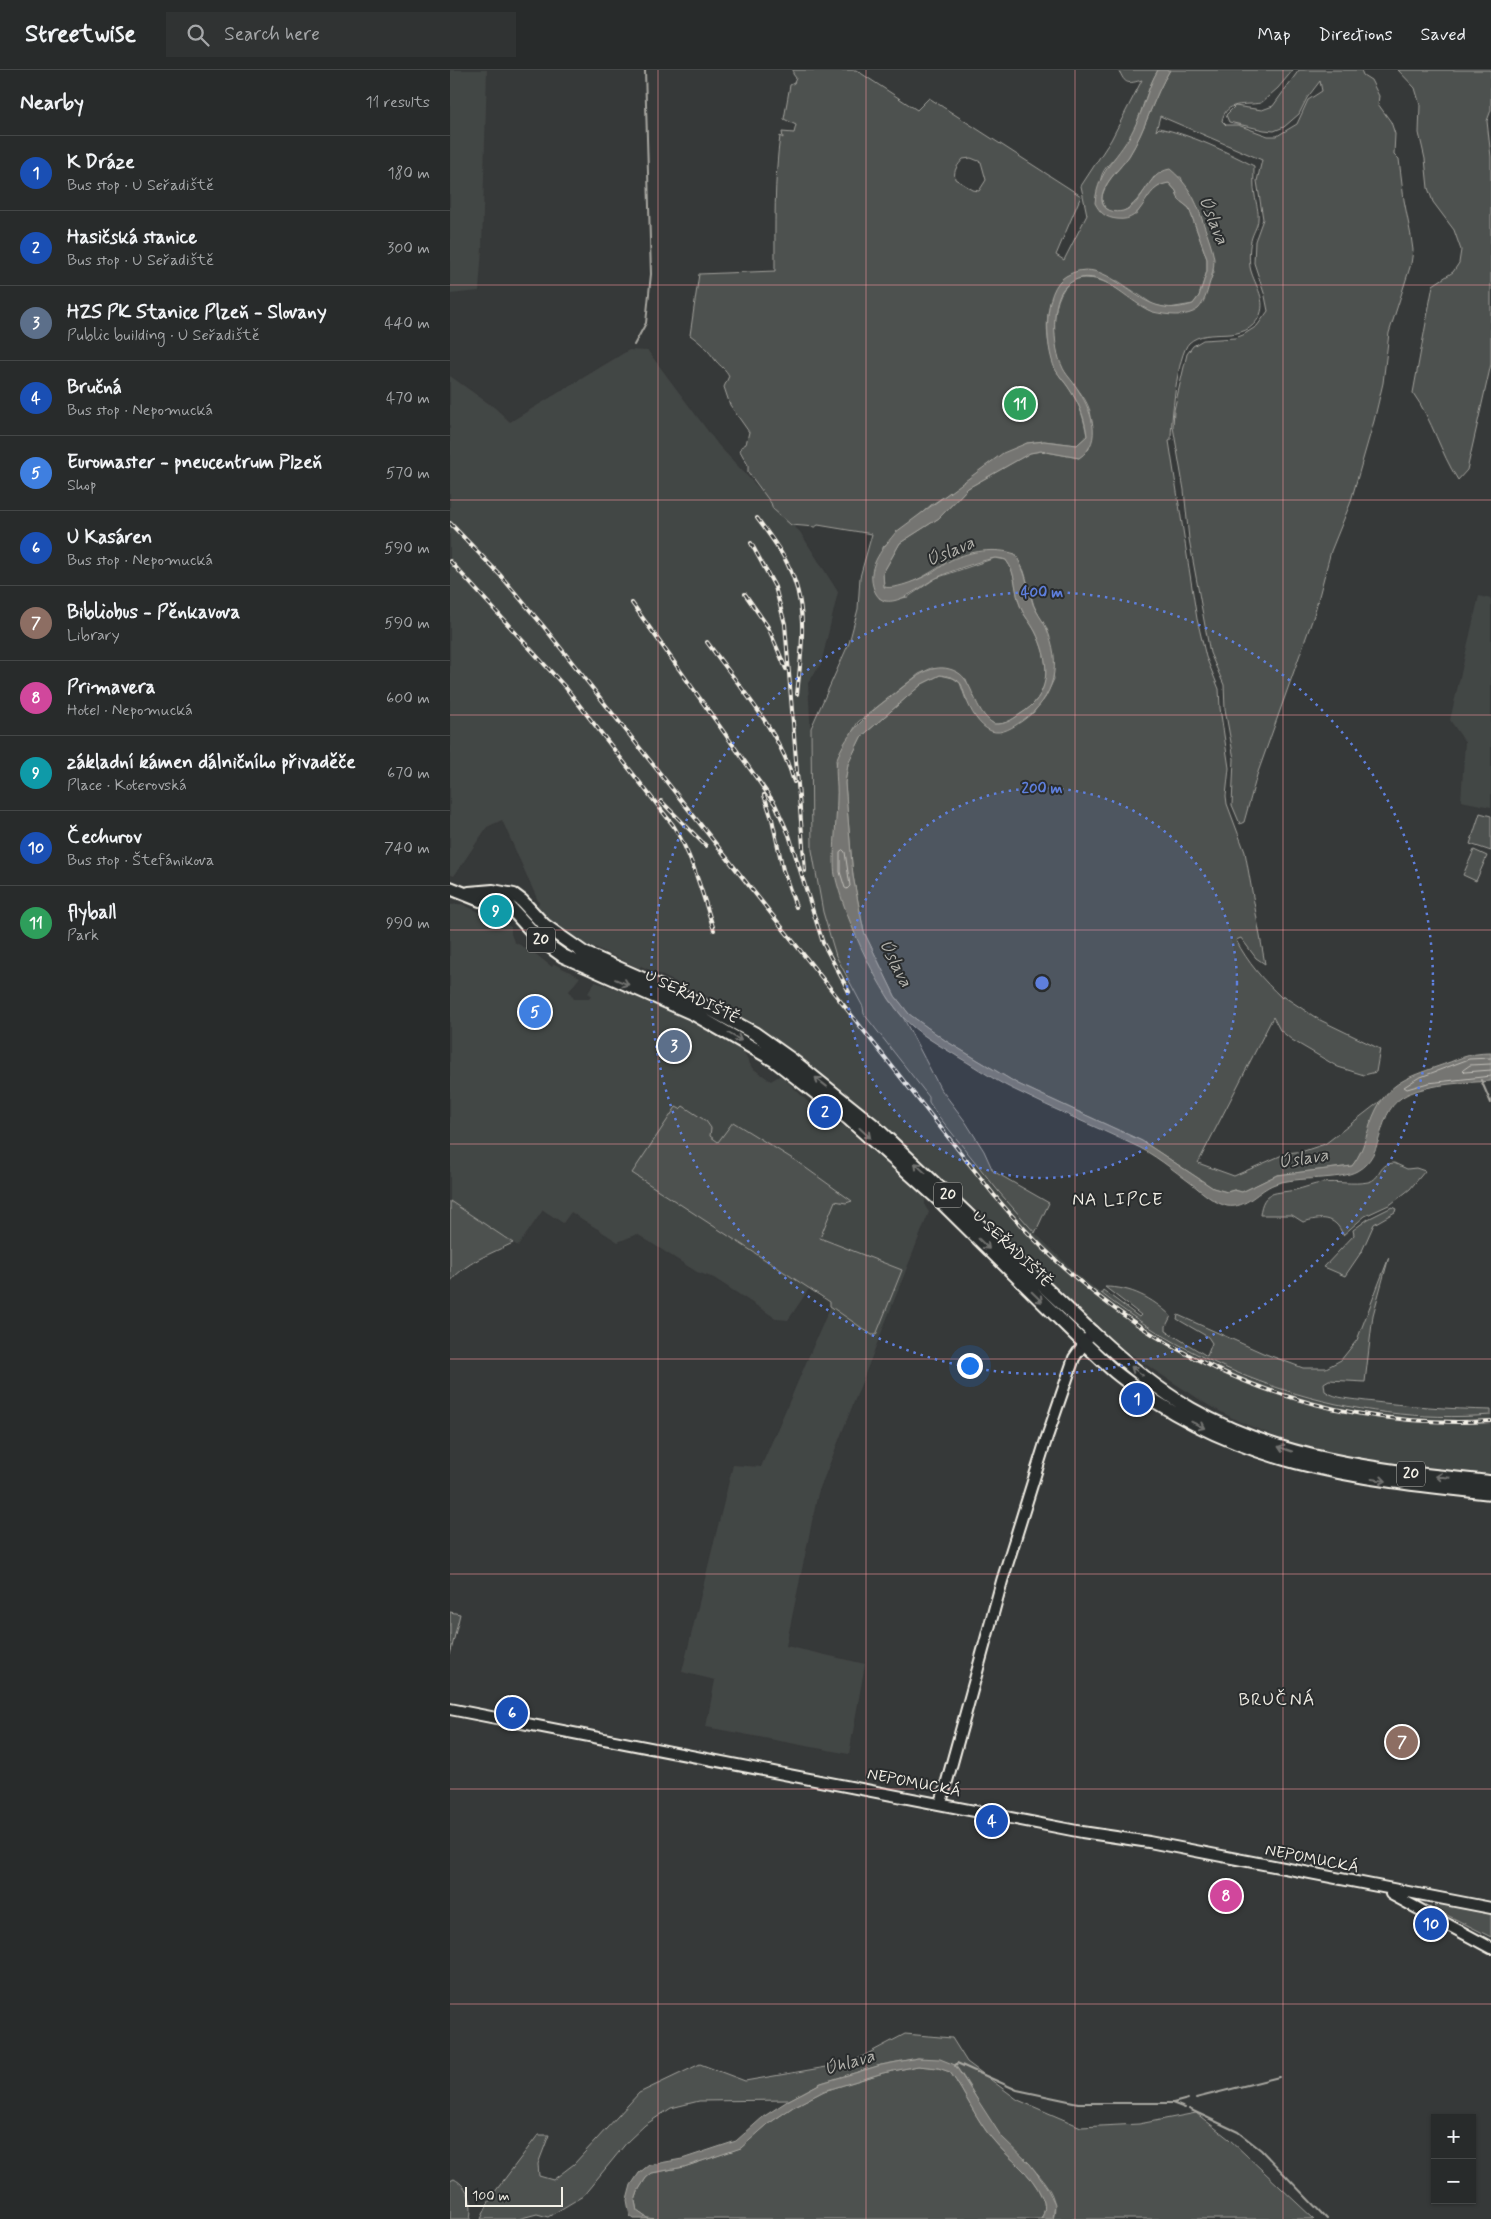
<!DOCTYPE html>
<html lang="en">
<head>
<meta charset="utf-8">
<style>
	:root { --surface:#282b2b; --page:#303333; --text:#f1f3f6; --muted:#a5a7a9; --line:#444747; --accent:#ff9aa2 }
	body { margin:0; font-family:Mynerve,sans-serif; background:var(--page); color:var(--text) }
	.controls { position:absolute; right:15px; bottom:15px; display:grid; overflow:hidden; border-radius:0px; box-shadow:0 1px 4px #0004 }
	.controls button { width:45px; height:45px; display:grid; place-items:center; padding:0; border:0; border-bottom:1px solid var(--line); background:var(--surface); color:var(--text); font:25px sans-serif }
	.scale { position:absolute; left:15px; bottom:12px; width:98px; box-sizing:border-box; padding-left:5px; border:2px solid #f4f1e8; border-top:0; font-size:14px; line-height:18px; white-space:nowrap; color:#f4f1e8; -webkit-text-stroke:4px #2a2d2e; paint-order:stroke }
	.you { position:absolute; left:519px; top:1295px; width:18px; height:18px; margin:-12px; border:4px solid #fff; border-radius:50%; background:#1a73e8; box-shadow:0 0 0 8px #1a73e833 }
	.badge { display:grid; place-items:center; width:32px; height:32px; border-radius:50%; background:var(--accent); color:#fff; font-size:16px; font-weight:700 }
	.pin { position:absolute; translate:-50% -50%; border:2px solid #fff; box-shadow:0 1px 5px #0006 }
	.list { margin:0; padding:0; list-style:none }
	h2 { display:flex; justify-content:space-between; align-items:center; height:65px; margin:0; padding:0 20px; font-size:21px }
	h2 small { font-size:16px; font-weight:400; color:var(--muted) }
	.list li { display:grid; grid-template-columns:32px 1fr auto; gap:15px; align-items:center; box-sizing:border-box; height:75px; padding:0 20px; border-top:1px solid var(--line) }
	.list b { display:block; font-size:19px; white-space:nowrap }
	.list p { margin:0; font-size:16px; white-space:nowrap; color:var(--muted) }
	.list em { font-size:16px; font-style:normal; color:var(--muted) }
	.icon { flex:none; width:28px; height:28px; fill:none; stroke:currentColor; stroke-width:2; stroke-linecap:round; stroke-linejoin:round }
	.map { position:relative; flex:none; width:1041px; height:2149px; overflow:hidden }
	header { display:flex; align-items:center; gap:30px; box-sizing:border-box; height:70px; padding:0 25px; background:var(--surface); border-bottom:1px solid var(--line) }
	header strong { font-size:24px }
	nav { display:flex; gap:28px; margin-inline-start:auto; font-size:18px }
	.search { width:350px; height:45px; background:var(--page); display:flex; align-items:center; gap:12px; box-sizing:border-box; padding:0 18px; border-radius:0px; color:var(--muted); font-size:19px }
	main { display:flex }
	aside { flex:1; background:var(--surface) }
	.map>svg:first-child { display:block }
	.built { fill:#434645 }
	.green { fill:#4e514f; stroke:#a1a19c; fill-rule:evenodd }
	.water { fill:#757572; stroke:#a8a7a1 }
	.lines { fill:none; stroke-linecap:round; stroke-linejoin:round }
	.shore { stroke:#c1bfb9; stroke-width:1 }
	.stream { stroke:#a8a7a1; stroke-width:2 }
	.tertiary-casing { stroke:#f4f1e8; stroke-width:14 }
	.primary-casing { stroke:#f4f1e8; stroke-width:16 }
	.trunk-casing { stroke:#f4f1e8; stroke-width:16 }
	.tertiary { stroke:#2a2d2e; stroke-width:10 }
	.primary { stroke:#2a2d2e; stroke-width:12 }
	.trunk { stroke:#2a2d2e; stroke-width:12 }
	.rail-casing { stroke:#f4f1e8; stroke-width:4 }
	.rail { stroke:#2a2d2e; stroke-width:2; stroke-dasharray:5.5; stroke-linecap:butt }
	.oneway { stroke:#71726f }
	.grid { fill:none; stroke:#ff9aa2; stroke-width:1; stroke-opacity:0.55 }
	.ring { fill:none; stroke:#5e7fdd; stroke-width:2.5; stroke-dasharray:2.5 5 }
	.labels { text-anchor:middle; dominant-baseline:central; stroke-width:4; stroke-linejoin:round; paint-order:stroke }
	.shield { fill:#2a2d2e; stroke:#b7b6b0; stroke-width:1 }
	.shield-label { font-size:15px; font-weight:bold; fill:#f4f1e8 }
	.street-label { font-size:16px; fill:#f4f1e8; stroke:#2a2d2e }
	.water-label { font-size:18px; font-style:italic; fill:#b4b3ad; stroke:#2a2d2e }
	.neighbourhood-label { font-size:18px; letter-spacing:1px; fill:#f4f1e8; stroke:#2a2d2e }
	.centre { fill:#5e7fdd; stroke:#2a2d2e; stroke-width:2.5 }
	.ring-label { font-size:15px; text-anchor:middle; font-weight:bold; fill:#5e7fdd; stroke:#2a2d2e; stroke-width:4; stroke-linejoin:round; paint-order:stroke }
</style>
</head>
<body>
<header>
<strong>Streetwise</strong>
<div class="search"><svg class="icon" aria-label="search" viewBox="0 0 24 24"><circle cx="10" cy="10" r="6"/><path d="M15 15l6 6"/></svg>Search here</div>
<nav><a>Map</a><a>Directions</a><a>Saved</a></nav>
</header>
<main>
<aside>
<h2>Nearby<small>11 results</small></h2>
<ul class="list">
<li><span class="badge" style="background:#1a4fb4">1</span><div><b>K Dráze</b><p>Bus stop · U Seřadiště</p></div><em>180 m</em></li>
<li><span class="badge" style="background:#1a4fb4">2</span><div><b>Hasičská stanice</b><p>Bus stop · U Seřadiště</p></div><em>300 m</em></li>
<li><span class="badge" style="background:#5c6f8a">3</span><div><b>HZS PK Stanice Plzeň - Slovany</b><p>Public building · U Seřadiště</p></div><em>440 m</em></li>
<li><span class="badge" style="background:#1a4fb4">4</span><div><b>Bručná</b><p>Bus stop · Nepomucká</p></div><em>470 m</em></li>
<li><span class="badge" style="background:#3f7fe0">5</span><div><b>Euromaster - pneucentrum Plzeň</b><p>Shop</p></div><em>570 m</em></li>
<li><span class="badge" style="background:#1a4fb4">6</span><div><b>U Kasáren</b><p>Bus stop · Nepomucká</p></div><em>590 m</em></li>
<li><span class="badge" style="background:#8d6e63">7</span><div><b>Bibliobus - Pěnkavova</b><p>Library</p></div><em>590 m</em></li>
<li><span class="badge" style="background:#d1479c">8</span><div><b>Primavera</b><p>Hotel · Nepomucká</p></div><em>600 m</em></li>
<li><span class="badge" style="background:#0f9aa8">9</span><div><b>základní kámen dálničního přivaděče</b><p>Place · Koterovská</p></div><em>670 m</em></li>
<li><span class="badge" style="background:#1a4fb4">10</span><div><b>Čechurov</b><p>Bus stop · Štefánikova</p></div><em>740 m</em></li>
<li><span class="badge" style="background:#2e9e5b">11</span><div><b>flyball</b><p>Park</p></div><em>990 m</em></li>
</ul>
</aside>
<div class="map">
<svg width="1041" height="2149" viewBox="0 0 1041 2149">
	<rect width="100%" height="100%" fill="#363939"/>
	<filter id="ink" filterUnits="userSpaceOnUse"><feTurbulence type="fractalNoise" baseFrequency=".02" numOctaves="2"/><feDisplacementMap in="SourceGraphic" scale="10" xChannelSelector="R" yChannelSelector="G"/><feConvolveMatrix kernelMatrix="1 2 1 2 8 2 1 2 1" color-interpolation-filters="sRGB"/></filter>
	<g filter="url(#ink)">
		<path class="built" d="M0 0H37L32 178 29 221 0 224Z
			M179 280 198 281 269 376 316 426 322 435 350 462 388 522 371 594 358 613 363 701 362 780 414 944 479 1027V1032L486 1043 549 1122 585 1163 628 1205 674 1241 716 1268 756 1289 818 1314 916 1339 938 1342 979 1346 1041 1345V1404L935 1393 878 1383 847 1375 790 1352 758 1335 704 1300 642 1257 565 1177 539 1147 518 1135 429 1052 349 985 273 938 267 931 191 896 189 898 144 877 141 879 100 852 86 837 89 833 52 750 37 757 4 806 0 804V306L45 338 60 352Z
			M1029 526 1041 529V737L1011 731 1015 672 1000 650Z
			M12 834 61 857V864L64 872 83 882 102 897 104 894 130 907 119 921 124 929H139L141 925 138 923 145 912 183 924 225 942 294 982 302 998 321 1011 329 1006 333 1007 369 1043 394 1056 475 1128V1136L479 1142 368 1423 336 1576 415 1594 399 1684 256 1657 265 1610 232 1602 283 1395 311 1397 381 1235 380 1232 359 1219 338 1250 327 1249 264 1208 247 1202 187 1164 168 1172 121 1142 113 1153 93 1140 68 1176 0 1131V835Z"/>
		<path class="green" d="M343 0H406L467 40 479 28 631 126 606 185 614 190 637 145 631 116 661 70 692 10C678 14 675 15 669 0H708C693 25 690 58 672 80 665 89 653 97 651 108 648 118 650 132 650 142L686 145C694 132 702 115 719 113L726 121 729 130 739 138 757 189V201L749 226 743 234 719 238 704 235 668 211 617 206C592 227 594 268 605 297 608 306 617 314 622 323 631 337 634 350 637 366L627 375 594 371 577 373 481 435 433 477 429 528 435 531 458 527 486 508 545 488 556 490C567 504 564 522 571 538 574 546 581 553 585 561 599 589 603 621 575 641 564 648 557 655 544 654 528 645 522 626 516 609L482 598 469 604 408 652 386 690 388 713 385 803 404 861 439 929 454 949 490 1018 515 1051 534 1081 543 1101 599 1133 585 1163 549 1122 486 1043 479 1032V1027L414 944 413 937 386 886 373 842 362 780 361 658 399 573 408 539 410 507 422 464 368 455 365 457 341 455 323 439 321 433 298 402V395L290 381 291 377 296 374 299 362 280 335 274 317 279 306C276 299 271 297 266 291 258 280 251 273 240 265L249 204 325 201C325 156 324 111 330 66L333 68 332 62 344 63 346 55 334 49 340 15 344 13 346 8 343 4ZM521 88 531 92 536 110 529 121 523 120 505 109C503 100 508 95 513 89Z
			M720 0H843L828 18 811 33C794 36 776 30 772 51L776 55H788L818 66H827L847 54 858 30 872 21 870 11 857 28 849 44 834 57 824 61 814 60 779 52 776 45 785 36 812 40 823 36 849 0H911L913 5 921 10 929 26 928 34 941 52 945 64 944 84 949 89 954 130 961 166 963 180 961 194 939 263 933 313 924 351 900 434 881 481 864 545 807 705 794 752 790 754 782 735 784 689 775 639 774 615 760 583 739 469 734 420 723 357 724 340 737 284 743 276 753 270 785 268 793 265 807 256 818 241 815 226 804 193 805 171 813 149 807 111 812 90 710 46 706 61 709 58C742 65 775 81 804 96 804 106 803 116 805 126 806 133 809 142 808 149 808 155 804 161 802 167 799 176 799 188 800 197 803 213 817 228 810 245 795 277 758 255 739 273 727 285 721 352 721 370L719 371 747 549 756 587 769 619 770 638 779 698 776 726 777 734 795 782 815 894 806 888 791 868 786 870C798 893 813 910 832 928L833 926 868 949 930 979 926 1002 914 1005 888 997 842 970 830 960 823 947 748 1093 784 1106 837 1083 854 1081 875 1074 933 1029C920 1050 918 1077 902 1096L827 1105 792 1122 784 1120 777 1122 763 1118 692 1071 568 1014 496 971 459 944 445 926 414 862 403 806 395 713 398 694 411 667 472 614 490 605 503 608 510 613 516 630 542 661 583 643 595 628 604 609 595 557 584 536 574 501 565 484C551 485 508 486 498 492 482 501 453 522 434 517L433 503 450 473 489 448 518 418 580 383 591 381 629 388 639 379C639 368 643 352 640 341 635 324 619 311 611 296 601 273 598 209 634 208 654 207 672 222 688 233 692 235 697 240 701 241 709 243 737 240 747 239L764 202 731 107H704C695 119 674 156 656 138 652 134 651 128 653 123 658 108 670 99 679 86 696 59 703 27 720 0Z
			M948 0H1041V40L1037 51 1041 87V294L1017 400 1008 410C990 382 983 351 963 323L983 215 1003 202 1009 193 1011 180 1004 160 983 132 978 118 975 89 969 63 970 35 965 18Z
			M1030 743 1041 746V781L1020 774Z
			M1024 780 1037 786 1026 811 1013 805Z
			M233 1036 256 1051 261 1058 260 1066 268 1072 283 1052 346 1091 402 1131 396 1133 385 1131 370 1168 452 1200 426 1265H422L380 1236V1232L182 1103 226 1037 230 1039Z
			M944 1093 957 1099 966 1098 975 1101 960 1119 941 1134 915 1146 893 1165C885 1145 871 1147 853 1152L842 1145H810C813 1119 826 1124 845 1120 854 1118 863 1114 872 1113 887 1111 903 1115 918 1112 932 1109 927 1094 944 1093Z
			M0 1131 63 1173C42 1183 14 1193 0 1212Z
			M942 1137 946 1139 945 1142 924 1154 912 1181 895 1206 874 1197 904 1165 903 1160 918 1149Z
			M939 1187 923 1245 915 1312 879 1310 874 1313 875 1321C886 1329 903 1329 916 1331 958 1336 999 1339 1041 1340V1345C902 1356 759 1308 651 1223L653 1220 689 1247 691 1245 655 1217C681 1217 702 1228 721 1246L716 1256V1261L757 1286 762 1273 758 1267 727 1249 728 1245 813 1283 853 1298H876L891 1290 907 1270Z
			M0 1542 10 1544 0 1585Z
			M990 1834 1041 1843V1867L985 1839 986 1835Z
			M455 1964 502 1968 517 1992 568 2030 631 2057 689 2054 746 2043 779 2069 864 2149H603C615 2117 566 2086 549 2064 533 2043 522 2017 505 1995L468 1988 431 1995 371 2013 339 2030 249 2031 221 2038 195 2055 178 2071 133 2126 98 2147 87 2144 68 2149H31L41 2127 88 2065H99L88 2094 89 2106 103 2110 124 2094 189 2023 250 1994 295 2011 400 1993Z
			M468 1996 489 1998 500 2002C516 2024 526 2050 544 2071 560 2090 582 2103 592 2127 596 2135 595 2142 591 2149H204L197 2148 187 2141 185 2131 189 2119 196 2108 202 2103 234 2097 290 2078 318 2054 343 2037 374 2021 433 2003Z
			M4 2109C19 2117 23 2133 20 2149H0V2111Z"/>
		<path class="water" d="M708 0H720C703 27 696 59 679 86 671 98 650 115 652 131 653 141 665 143 673 141 694 135 696 103 720 99 736 112 746 129 752 149 756 162 762 176 764 189 764 199 762 206 759 215 757 223 754 233 748 239 737 248 716 245 703 242 677 233 647 189 616 216 600 229 603 279 612 296 615 304 622 310 627 318 640 338 655 371 629 388L591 381 580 383 518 418 489 448 450 473 433 503 434 517C446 520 473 508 485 501 490 498 495 493 501 490 520 481 545 477 565 484 575 500 578 516 583 534 586 542 592 549 596 557 612 594 606 627 572 651 563 657 552 665 541 661 529 656 520 640 516 628 514 624 513 618 511 614 506 607 497 606 490 605L472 614 411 667 398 694 395 713 403 806 414 862 445 926 459 944 496 971 568 1014 692 1071 763 1118 777 1122 784 1120 792 1122 827 1105 902 1096C915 1080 917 1058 926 1040 940 1012 959 1007 986 997 1008 990 1016 983 1041 983V1011C1015 1013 983 1013 958 1024 923 1040 938 1084 907 1101 889 1111 847 1106 825 1114 808 1120 797 1139 777 1136 764 1133 752 1122 742 1114 723 1100 703 1083 682 1074 644 1056 605 1040 567 1021 547 1012 529 999 510 988 491 976 466 963 452 946 425 915 394 845 385 805 382 788 387 747 387 727 388 715 384 697 388 686 401 654 428 637 453 617 469 604 486 591 507 602 524 611 523 641 544 654 557 655 564 648 575 641 603 621 599 589 585 561 581 553 574 546 571 538 564 522 567 504 556 490 553 489 549 488 545 488 532 490 498 502 486 508 470 516 432 551 423 516 417 495 434 477 446 462L553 383 577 373 594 371 627 375 637 366C635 349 630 335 620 320 616 313 609 306 605 299 595 276 592 220 616 206 651 185 677 226 706 235 718 239 730 238 743 234L749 226 757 201V189L739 138 729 130 726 121 719 113C692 116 696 153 667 149 656 148 650 143 645 133 648 98 670 88 684 58 694 39 697 18 708 0Z
			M468 1988 490 1989 505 1995 551 2066 580 2094 596 2116 605 2134 603 2149H591C595 2142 596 2135 592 2127 582 2103 560 2090 544 2071 526 2050 516 2024 500 2002L488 1998 468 1996 433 2003 374 2021 343 2037 318 2054 291 2078 234 2097 202 2103 196 2108 189 2119 185 2131 187 2141 197 2148 204 2149H184L180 2146 177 2130 181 2115 189 2103 199 2095 232 2089 286 2071 313 2047 339 2030 371 2013 431 1995Z"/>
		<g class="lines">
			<path class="shore" d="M393 780 395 782 400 816 397 819 395 818 390 802V782Z
				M1041 988 1019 989 968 1008 954 1017 957 1019 978 1013 1041 1006
				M1041 994 1020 995 1013 1000 1015 1002 1041 1000"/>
			<path class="stream" d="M184 275 196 253 201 204 195 0
				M1031 1010 1041 1033
				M505 1996 507 1993 567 2020 628 2033H722L735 2038
				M746 2028 829 2007
				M723 2033 738 2029
				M739 2039 788 2062 811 2080 877 2149"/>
			<g class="tertiary-casing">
				<path id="tertiary" d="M0 1639 632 1762 699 1772 1041 1838
					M491 1733 552 1511 596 1370 624 1288 642 1262
					M941 1824 1041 1878"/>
			</g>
			<g class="primary-casing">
				<path id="primary" d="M0 818 30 830 57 834 88 868 113 886 244 944 324 990 399 1049 487 1128 634 1273
					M19 823 43 821 64 825 72 831 94 855 134 883 252 935 304 963 342 990 423 1055 642 1262"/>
			</g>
			<g class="trunk-casing">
				<path id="trunk" d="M642 1262C673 1291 705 1318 741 1339 833 1392 937 1401 1041 1412
					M634 1273C646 1284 657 1296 670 1306 780 1394 906 1409 1041 1423"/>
			</g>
			<use href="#tertiary" class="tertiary"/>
			<use href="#primary" class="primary"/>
			<use href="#trunk" class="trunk"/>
			<g class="rail-casing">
				<path id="rail" d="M307 448C318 463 329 477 337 493 359 535 352 578 347 624
					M0 453 51 506 94 557 544 1125C670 1275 843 1362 1041 1351
					M301 473 325 517 335 554 355 801
					M0 491 116 618 223 755C243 787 252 823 264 860
					M295 524 318 557 336 599
					M182 533 325 734 339 765 373 873 399 922
					M257 572C288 615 330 661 344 712
					M314 725 322 749 333 800 346 837
					M211 731 256 776"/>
			</g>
			<use href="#rail" class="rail"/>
		</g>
		<defs><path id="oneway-shaft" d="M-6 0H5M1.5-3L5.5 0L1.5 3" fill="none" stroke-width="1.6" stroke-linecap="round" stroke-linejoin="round" transform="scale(1.25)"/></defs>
		<g class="oneway">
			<use href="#oneway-shaft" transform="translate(172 912) rotate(22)"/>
			<use href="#oneway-shaft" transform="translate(285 967) rotate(30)"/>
			<use href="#oneway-shaft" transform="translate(371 1012) rotate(-142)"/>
			<use href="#oneway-shaft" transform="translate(415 1063) rotate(42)"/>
			<use href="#oneway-shaft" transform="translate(470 1098) rotate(-137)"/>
			<use href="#oneway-shaft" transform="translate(534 1174) rotate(44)"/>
			<use href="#oneway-shaft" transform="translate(587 1227) rotate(44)"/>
			<use href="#oneway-shaft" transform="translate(687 1301) rotate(-143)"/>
			<use href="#oneway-shaft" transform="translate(748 1355) rotate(26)"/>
			<use href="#oneway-shaft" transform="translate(835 1379) rotate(-161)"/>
			<use href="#oneway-shaft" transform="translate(993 1407) rotate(-174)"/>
			<use href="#oneway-shaft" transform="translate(929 1410) rotate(8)"/>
		</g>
	</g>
	<path class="grid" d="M208 0V2149M416 0V2149M625 0V2149M833 0V2149M0 215H1041M0 430H1041M0 645H1041M0 860H1041M0 1074H1041M0 1289H1041M0 1504H1041M0 1719H1041M0 1934H1041"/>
	<circle cx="592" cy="913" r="195" fill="#5e7fdd" fill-opacity=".12"/>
	<g class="ring">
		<circle cx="592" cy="913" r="195"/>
		<circle cx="592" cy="913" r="391"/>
	</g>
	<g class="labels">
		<g class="shield">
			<rect x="77" y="857.5" width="28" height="25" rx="4"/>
			<rect x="484" y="1112.5" width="28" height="25" rx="4"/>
			<rect x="947" y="1391.5" width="28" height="25" rx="4"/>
		</g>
		<g class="shield-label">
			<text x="91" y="870">20</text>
			<text x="498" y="1125">20</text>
			<text x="961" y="1404">20</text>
		</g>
		<g class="street-label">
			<text transform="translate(242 927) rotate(26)">U SEŘADIŠTĚ</text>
			<text transform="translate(562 1179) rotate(44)">U SEŘADIŠTĚ</text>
			<text transform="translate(464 1713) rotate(11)">NEPOMUCKÁ</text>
			<text transform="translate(862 1789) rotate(11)">NEPOMUCKÁ</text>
		</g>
		<g class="water-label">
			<text transform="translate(763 150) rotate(68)">Úslava</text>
			<text transform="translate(500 482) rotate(-23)">Úslava</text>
			<text transform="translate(445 893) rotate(63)">Úslava</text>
			<text transform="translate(853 1089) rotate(-9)">Úslava</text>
			<text transform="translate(399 1993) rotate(-16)">Úhlava</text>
		</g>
		<g class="neighbourhood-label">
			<text x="668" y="1130">NA LIPCE</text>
			<text x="827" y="1630">BRUČNÁ</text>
		</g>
	</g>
	<circle cx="592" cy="913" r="8" class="centre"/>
	<g class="ring-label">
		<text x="592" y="527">400 m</text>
		<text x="592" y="723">200 m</text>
	</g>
</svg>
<div class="controls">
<button>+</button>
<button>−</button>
</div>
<div class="scale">100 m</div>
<div class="you"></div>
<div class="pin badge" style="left:687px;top:1329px;background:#1a4fb4">1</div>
<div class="pin badge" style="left:375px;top:1042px;background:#1a4fb4">2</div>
<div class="pin badge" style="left:224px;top:976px;background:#5c6f8a">3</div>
<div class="pin badge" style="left:542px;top:1751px;background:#1a4fb4">4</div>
<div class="pin badge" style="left:85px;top:942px;background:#3f7fe0">5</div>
<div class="pin badge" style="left:62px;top:1643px;background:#1a4fb4">6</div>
<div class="pin badge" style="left:952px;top:1672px;background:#8d6e63">7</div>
<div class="pin badge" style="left:776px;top:1826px;background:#d1479c">8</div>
<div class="pin badge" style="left:46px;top:841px;background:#0f9aa8">9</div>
<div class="pin badge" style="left:981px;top:1854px;background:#1a4fb4">10</div>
<div class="pin badge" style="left:570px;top:334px;background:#2e9e5b">11</div>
</div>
</main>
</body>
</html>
